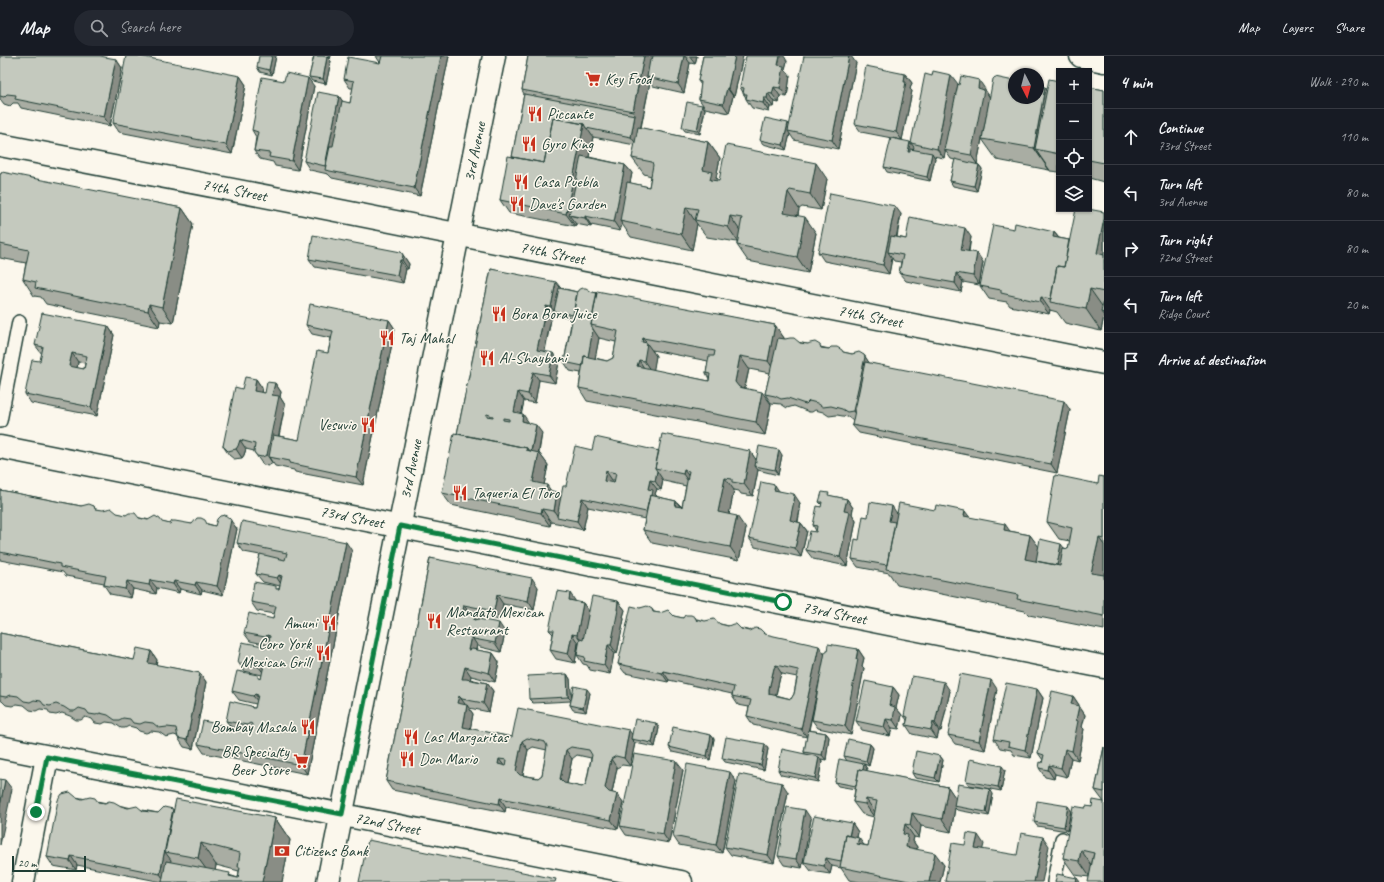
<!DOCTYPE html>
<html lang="en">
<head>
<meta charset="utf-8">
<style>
	:root { --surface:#171b24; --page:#242831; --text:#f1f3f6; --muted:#9ea1a6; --line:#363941 }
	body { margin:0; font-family:Caveat,sans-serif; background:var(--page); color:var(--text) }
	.controls { position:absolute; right:12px; top:12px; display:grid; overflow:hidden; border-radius:0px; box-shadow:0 1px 3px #0004 }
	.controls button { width:36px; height:36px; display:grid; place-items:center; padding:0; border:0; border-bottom:1px solid var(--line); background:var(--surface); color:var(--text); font:20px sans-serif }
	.compass { position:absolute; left:1008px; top:12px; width:36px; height:36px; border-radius:50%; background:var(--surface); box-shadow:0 1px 3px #0004; rotate:174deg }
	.scale { position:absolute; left:12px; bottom:10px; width:74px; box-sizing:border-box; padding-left:4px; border:2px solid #1f3d34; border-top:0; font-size:11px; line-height:14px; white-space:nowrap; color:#1f3d34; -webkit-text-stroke:3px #fbf7ec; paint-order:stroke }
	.stop { position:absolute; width:12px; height:12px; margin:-9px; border:3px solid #0b8043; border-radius:50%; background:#fff }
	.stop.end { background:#0b8043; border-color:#fff; box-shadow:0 1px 4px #0008 }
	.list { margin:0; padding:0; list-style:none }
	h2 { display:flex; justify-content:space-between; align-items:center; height:52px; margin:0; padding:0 16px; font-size:17px }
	h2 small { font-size:13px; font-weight:400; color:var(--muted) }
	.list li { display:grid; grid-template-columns:26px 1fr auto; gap:12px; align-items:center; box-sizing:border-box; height:56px; padding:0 16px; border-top:1px solid var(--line) }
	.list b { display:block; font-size:15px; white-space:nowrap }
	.list p { margin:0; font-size:13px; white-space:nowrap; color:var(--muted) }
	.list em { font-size:13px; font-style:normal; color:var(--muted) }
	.icon { flex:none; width:22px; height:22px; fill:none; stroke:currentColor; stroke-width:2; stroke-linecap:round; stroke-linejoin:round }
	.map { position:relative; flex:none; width:1104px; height:826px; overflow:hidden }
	header { display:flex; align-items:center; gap:24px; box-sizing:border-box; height:56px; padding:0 20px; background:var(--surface); border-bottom:1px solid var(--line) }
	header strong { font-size:19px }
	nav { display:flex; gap:22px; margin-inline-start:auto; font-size:14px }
	.search { width:280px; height:36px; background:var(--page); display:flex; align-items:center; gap:10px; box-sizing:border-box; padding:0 14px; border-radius:22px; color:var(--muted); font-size:15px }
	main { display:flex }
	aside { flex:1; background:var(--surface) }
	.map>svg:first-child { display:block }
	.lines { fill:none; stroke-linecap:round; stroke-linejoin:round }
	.lane-casing { stroke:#1f3d34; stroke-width:16 }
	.street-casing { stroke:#1f3d34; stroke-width:25 }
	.secondary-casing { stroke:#1f3d34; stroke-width:25 }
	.lane { stroke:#fbf7ec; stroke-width:13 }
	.street { stroke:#fbf7ec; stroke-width:22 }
	.secondary { stroke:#fbf7ec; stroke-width:22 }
	.wall { fill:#a9ada3; stroke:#1f3d34; fill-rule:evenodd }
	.shaded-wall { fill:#898d85; stroke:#1f3d34 }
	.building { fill:#c4c9be; stroke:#1f3d34; fill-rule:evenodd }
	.route { stroke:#0b8043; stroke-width:5 }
	.labels { text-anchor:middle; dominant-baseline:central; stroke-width:3; stroke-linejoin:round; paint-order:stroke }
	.poi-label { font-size:16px; fill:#1f3d34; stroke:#fbf7ec; text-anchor:start }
	.street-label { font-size:16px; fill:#1f3d34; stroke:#fbf7ec }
</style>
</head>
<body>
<header>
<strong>Map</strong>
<div class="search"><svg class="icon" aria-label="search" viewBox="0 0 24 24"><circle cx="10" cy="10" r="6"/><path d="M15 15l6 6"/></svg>Search here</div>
<nav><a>Map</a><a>Layers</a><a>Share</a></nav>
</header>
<main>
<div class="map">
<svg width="1104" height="826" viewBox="0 0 1104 826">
	<rect width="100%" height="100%" fill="#fbf7ec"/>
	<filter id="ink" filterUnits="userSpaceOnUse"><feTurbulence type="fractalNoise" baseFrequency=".025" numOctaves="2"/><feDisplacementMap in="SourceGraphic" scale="8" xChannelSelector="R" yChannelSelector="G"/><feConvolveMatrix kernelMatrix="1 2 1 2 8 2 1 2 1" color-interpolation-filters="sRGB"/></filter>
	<g filter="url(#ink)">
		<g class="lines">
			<g class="lane-casing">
				<path id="lane" d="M0 365 19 266
					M1054 826 1062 783"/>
			</g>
			<g class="street-casing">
				<g id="street">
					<path id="s1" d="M0 89 290 145 1104 307"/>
					<path id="s2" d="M0 391 1104 611"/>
					<path id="s3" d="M0 691 681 826"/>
					<path d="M23 826 47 701"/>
				</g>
			</g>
			<g class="secondary-casing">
				<g id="secondary">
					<path d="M1081 0 1104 5"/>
					<path id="s4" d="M328 826 494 0"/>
				</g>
			</g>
			<use href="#lane" class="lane"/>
			<use href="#street" class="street"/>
			<use href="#secondary" class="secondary"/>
		</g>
		<path class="wall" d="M0 0 116 3 122 12 110 70 21 52 18 47H13L10 50 4 48 1 44H0Z
			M276 0 272 19 260 16 257 11Z
			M314 0H331L330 3H329L331 5 326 28 312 25 309 21Z
			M376 0H449L420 140 332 122 328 118 310 114 304 105 339 40 343 46 350 47 353 32H350L344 23 380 7V6L379 5Z
			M528 0H697L695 8 690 7 684 37 653 30 650 26 641 72 708 86 720 102 716 122 718 125 827 123 821 154 802 151 799 153 798 160 816 177 808 217 748 205 737 189V186L707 181 697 168 692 194 631 181 622 168 620 175 591 169V171L576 168 575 170 509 157 500 144 512 101 524 38 522 34ZM593 81 635 89 632 102 644 118 651 120 649 131 630 127 632 117 625 109 589 101Z
			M703 0H743L734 41 733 40 729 57 705 52 699 43 701 29 698 25Z
			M787 5 785 13 790 19 787 41 780 40 779 47 774 46 773 51H770L769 56 752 52 746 43V42L740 31Z
			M856 7 838 93 794 84 790 78 786 94 763 88 760 84 789 69Z
			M905 18 912 27 910 33 912 35 902 84 861 76 855 68Z
			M240 20 246 29 232 98 119 76 113 67Z
			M1059 25V116L1050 115 1049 113V114L997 104 982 83 977 108 979 109 982 113 977 135 953 130 950 125 955 104 951 103 945 94 944 102 933 100 935 102 930 125 887 116 884 111 910 86 911 87 958 28 953 53 985 33V34L990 41 1014 42 1045 31 1047 34Z
			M314 30 298 114 275 110 273 106 260 103 254 95 256 81 252 74Z
			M1089 31 1104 34V126L1089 122Z
			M705 53 700 78 685 75 682 71Z
			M0 118 182 152 193 168 173 267 160 265 159 271 46 248 41 241 34 240 23 223 26 207 0 202Z
			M1104 156V260L1101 275 1065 267 1057 256 1050 254 1049 258 1010 250 1007 246 989 243 980 230 1014 173 1054 176 1059 182 1069 184Z
			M901 158 897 181 906 183 971 181 969 196 983 206 979 229 963 226 961 236 906 225 899 217 901 206 894 205 892 202 889 218 824 205 818 196Z
			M401 196 409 208 408 213H406L403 227 315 211 309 203Z
			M491 213 561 232 577 236H592L775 269 784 282V283L852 298 864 299 869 307 1070 354 1057 417 859 377 852 369 853 365 848 361 837 359 829 360 823 356 815 354 812 356H809L794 350 787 352 781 348 771 347 765 338 770 317 749 313 745 332 771 348 765 379 587 345 579 332 581 317 570 315 564 306 572 262 552 258 545 295 559 306 555 327 539 324 535 347 524 345 521 358 529 367 542 377 539 397 548 409 544 429 551 435 557 436 561 441 566 430 592 394 750 395 756 404 782 399 778 419 758 414 753 440 741 438 739 435 734 434 729 458 746 473 739 504 652 487 643 474 645 463 588 451 583 474 563 469 562 468 551 466 550 470 451 449 442 437 457 378ZM599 282 616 286 613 302 607 305 595 302ZM652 294 708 305 706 317 709 323V325L653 314 656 300ZM612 424H615L614 427H611ZM663 424 664 425 686 430 682 451 676 445 658 441 655 438 657 433 661 434Z
			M389 264 395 273 363 429 295 416 294 414 275 410 273 407 268 410 263 409 254 396V395L246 393 244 399 242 402 234 403 229 399 223 390 242 333 256 323 262 332 261 336 265 337 275 327 281 336 280 341 285 349 279 380 299 384 328 297 331 282 312 278 306 269Z
			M108 270 114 279 97 360 31 347 25 338 40 305 42 298 35 289ZM78 306 85 307 84 313 77 312Z
			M1104 421V574L1029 559 1025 555 897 529 889 517 858 511 852 503 868 461 897 457 970 462 1009 475 1030 479 1038 491 1064 492 1068 493 1070 485 1059 483 1047 466 1098 428Z
			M0 434 81 450H94L95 453 170 468H208L215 470 236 471 237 473 223 539 202 534 201 538 180 533 179 537 157 532 156 538 133 533 131 542 110 538 104 529V527L66 520 63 516 0 504Z
			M779 435 800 447 799 452 800 454 798 466 801 467 807 475 801 501 755 491 749 482Z
			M831 440 847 443 853 452 852 458 856 465 847 510 813 503 806 494 816 476V475L813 469 821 451 822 449 819 446Z
			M237 487 352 495 307 718 204 697 198 688 231 671 226 665 251 650 253 652H255L256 648 239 644 232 635 260 622 261 623 262 619 244 615 238 606 265 592H267L268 589 250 585 244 577 273 563 274 558 257 555 251 546 277 533H279L280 530 263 526 256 518 260 499 244 496Z
			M430 502 538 531 534 554 503 548 500 564 478 560 480 564 505 576 501 596 480 591 477 589 476 594 493 597 499 606 495 626 471 620 470 623 487 627 493 635 489 656 469 652 473 658 470 673 512 681 632 679 656 667 659 672 655 691 635 687 630 710 622 709 617 712 612 737 617 738 623 746 618 773 506 751 505 756 392 734 386 725ZM533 691 547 694 542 719 538 722 523 719 528 694ZM577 699 591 702 586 728 582 731 567 728 572 703Z
			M618 545 625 554 623 561 624 563 617 598 614 597 610 618 590 614 587 609 583 608 577 599 579 587H578L575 607 556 603 550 594 553 578 549 574 576 546 583 547 589 555Z
			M640 552 652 553 654 556 683 562 695 561 697 564 720 568 765 578 825 598 827 596 858 593 864 602 862 610 864 612 851 679 818 672 812 664 821 619 809 674 826 677 829 681 826 704 821 703 822 705 818 726 781 719 778 714 805 698 804 696 807 681 753 669 747 660 749 651 738 649 732 640V638L669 624 668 626 625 617 618 608ZM782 618 797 621 794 638 791 643 776 639 780 621Z
			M0 577 134 604 151 595 157 604 156 609 200 617 206 626 193 693 184 691 178 682 177 680 174 679 166 681 159 676 151 675 146 677 139 675 136 672 129 670 125 672H121L114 667 106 666 102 668 95 667 92 663 85 661 81 664H76L70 660 62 657 56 659 50 658 48 654 40 653 36 655 30 654 24 649 17 648 12 650 6 649 2 645 0 644Z
			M567 618 570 623 571 641 590 637 586 656 573 654 570 649 571 645 533 647 529 643Z
			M893 631 899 639 896 652 902 659 899 673 892 672 890 680 862 674 856 665Z
			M997 633 985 694 955 688 948 679Z
			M1037 633 1043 642 1031 702 1014 699 1011 694 1000 692 994 683Z
			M950 635 941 675H939L937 683 912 678 906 669 907 664 904 660Z
			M1073 640 1079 649V650L1085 659 1082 671 1084 673 1078 704 1071 702 1067 721 1055 718 1054 723 1045 721 1039 712 1042 707 1043 704 1038 697Z
			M711 679 714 683 710 704 672 696 669 691Z
			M765 688 768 693 764 714 725 706 722 702Z
			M870 688 873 692 869 710 864 708 867 713V715L948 731 955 742 993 738 989 760 957 754 955 752 951 776 921 770 919 782 914 781 913 785 917 791V793L944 809 940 826H860L849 824 841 812 832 810 830 818 811 815 804 806 852 767 858 776 857 782 864 789 868 790 874 761 862 758 853 746 855 733 838 730 835 726 847 705 844 700Z
			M1104 691V746L1095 734Z
			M940 700 943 704 939 726 915 722 912 717Z
			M683 714 669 787 626 779 620 770Z
			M1005 714 1001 735 969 729 966 725Z
			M736 725 722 797 679 789 673 780Z
			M788 736 774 807 731 799 725 791Z
			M76 741 158 757 174 754 275 762 290 784 282 826H162L77 809 76 814 53 810 47 801ZM216 809 239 815 238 822 232 820 215 815Z
			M1104 746 1089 821 1075 819 1063 802 1085 752 1092 751Z
			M1071 754 1067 775 1037 770 1034 766Z
			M811 763 802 812 784 809 778 800Z"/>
		<path class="shaded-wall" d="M272 0H276L272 19 269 14Z
			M328 0H331L330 3Z
			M441 0H449L420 140 414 132Z
			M644 0H655L647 21 650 26 637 89 631 81 635 59 633 55Z
			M684 0H685L690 7 684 37 678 28Z
			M689 0H697L695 8Z
			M735 0H743L734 41 728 32Z
			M780 0H784L787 5 785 13 790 19 787 41 780 32 778 9Z
			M849 0H851L856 7 838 93 832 84Z
			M327 1 331 5 326 28 323 23Z
			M116 3 122 12 110 70 104 61Z
			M905 18 912 27 910 33 912 35 902 84 896 76Z
			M951 19 958 28 944 102 937 93Z
			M240 20 246 29 232 98 226 89Z
			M308 22 314 30 298 114 292 105Z
			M979 24 985 33V34L990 42 977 108 971 99 978 32Z
			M774 31 780 40 779 47 772 38Z
			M1045 31 1059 52 1035 93 1049 113V114L1034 92Z
			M727 32 733 40 729 57 723 48Z
			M768 37 774 46 773 51 767 42Z
			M339 40 345 49 329 114 325 110Z
			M764 42 770 51 769 56 763 47Z
			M702 49 705 53 700 78 697 74Z
			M788 67 791 72 788 75 790 78 786 94 783 89Z
			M584 68 593 81 577 161 569 159 576 168 575 170 566 158Z
			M708 86 720 102 716 122 723 132 722 140 703 114Z
			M910 86 914 91 911 100 908 96Z
			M932 97 935 102 930 125 927 121Z
			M816 107 827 123 821 154 810 138Z
			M625 109 632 117 622 166 620 165 622 168 620 175 614 166Z
			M979 109 982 113 977 135 974 130Z
			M788 136 799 153 795 173 784 157Z
			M895 150 901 158 893 197 888 196 892 202 889 218 883 209Z
			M686 151 697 168 692 194 681 178Z
			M182 152 193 168 173 267 162 251Z
			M585 160 591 169V171L585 162Z
			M730 160 741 176 739 187 728 171Z
			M805 161 816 177 808 217 797 201Z
			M1104 163V207L1097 197Z
			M965 172 971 181 967 203 961 194Z
			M1054 176 1063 188 1053 181Z
			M401 196 409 208 408 213 402 204Z
			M977 197 983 206 979 229 973 220Z
			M400 204 406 213 403 227 397 219Z
			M956 217 963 226 961 236 955 227Z
			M556 226 563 235 554 255 551 251Z
			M1090 233 1104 253 1101 256 1104 260 1101 275 1086 253Z
			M1041 241 1050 254 1049 258 1040 246Z
			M149 248 160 265 159 271 148 255Z
			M546 250 552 258 543 302 537 294Z
			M389 264 395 273 363 429 356 421Z
			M775 269 784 282 777 318 768 305Z
			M108 270 114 279 97 360 91 351Z
			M593 273 599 282 592 319 586 310Z
			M643 282 656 300 653 318 644 305 642 286Z
			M72 297 78 306 76 319 69 310Z
			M553 297 559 306 555 327 549 319Z
			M864 299 870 308 859 364 853 355Z
			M740 300 749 313 743 339 735 326Z
			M639 304 647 317 637 310Z
			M533 316 539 324 535 347 528 338Z
			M256 323 262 332 260 343 254 335Z
			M275 327 281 336 280 341 285 349 274 402 269 401 273 408 267 399 272 339Z
			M518 336 524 345 520 365 514 356Z
			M762 336 771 348 765 379 756 366Z
			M1064 345 1070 354 1057 417 1051 408Z
			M523 358 529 367 522 365Z
			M536 369 542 377 537 405 531 397Z
			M240 384 246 393 244 399 242 402 236 393Z
			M779 394 782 399 778 419 775 414Z
			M750 395 759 408 755 410 758 414 753 440 744 428Z
			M539 397 548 409 542 439 533 426Z
			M684 414 693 426 692 431 683 418Z
			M606 415 612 424 610 434 604 425Z
			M657 415 663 424 661 434 655 425Z
			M725 422 734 434 727 469 718 456Z
			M650 424 657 433 655 438 659 443 654 465 648 433Z
			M547 429 556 442 546 434Z
			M775 429 781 438 774 434Z
			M557 436 566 449 558 461 554 455Z
			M794 438 800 447 799 452 800 454 796 473 790 464Z
			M582 442 588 451 583 474 577 465Z
			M847 443 853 452 852 458 856 465 847 510 840 501 844 455Z
			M676 445 685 457 675 450Z
			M892 450 898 459 890 513 889 465Z
			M542 453 551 466 550 470 541 457Z
			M965 455 977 471 964 460Z
			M737 460 746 473 739 504 730 491Z
			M229 462 237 473 223 539 217 530Z
			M801 467 807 475 801 501 795 492Z
			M1005 468 1016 484 1004 474Z
			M1030 479 1042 495 1039 509 1025 503Z
			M1099 482 1104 489V527L1091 517Z
			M346 486 352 495 307 718 301 709Z
			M1061 488 1064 492 1060 514 1057 509Z
			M279 519 285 528 283 531 277 522Z
			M532 522 538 531 534 554 528 545Z
			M150 524 157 532 156 538 149 529Z
			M127 525 133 533 131 542 125 533Z
			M174 525 180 533 179 537 173 528Z
			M196 526 202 534 201 538 195 529Z
			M570 537 576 546 569 544Z
			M497 539 503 548 500 564 494 555Z
			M618 545 625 554 623 561 624 563 617 598 611 589 617 554Z
			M583 547 589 556 583 588 577 579Z
			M464 549 470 558 463 554Z
			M475 556 482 565 474 564Z
			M499 567 505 576 501 596 495 587Z
			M572 578 578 587 575 607 568 598Z
			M267 579 273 588 271 590 265 581Z
			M471 580 477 589 474 603 468 594Z
			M608 589 614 597 610 618 604 609Z
			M819 590 825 599 807 681 801 673Z
			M858 593 864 602 862 610 864 612 851 679 845 670Z
			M151 595 157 604 154 616 148 607Z
			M493 597 499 606 495 626 489 617Z
			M261 608 267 617 265 619 259 611Z
			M776 609 782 618 780 621 775 642 769 638V633L774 612Z
			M465 611 471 620 468 632 462 623Z
			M663 615 669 624 668 626 662 617Z
			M200 617 206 626 193 693 187 684Z
			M567 618 570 623 572 645 568 641Z
			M991 624 997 633 985 694 979 685Z
			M944 626 950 635 941 675 935 667Z
			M487 627 493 635 489 656 483 647Z
			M893 631 899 639 896 652 902 659 899 673 893 664 889 649Z
			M587 633 590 637 586 656 583 652Z
			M1037 633 1043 642 1031 702 1025 694Z
			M255 638 261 646 260 648 253 640Z
			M459 640 465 648 464 656 457 647Z
			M1073 640 1079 649 1077 657 1071 648Z
			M467 649 473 658 469 680 463 671Z
			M1079 650 1085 659 1082 671 1084 673 1078 704 1072 695 1076 664Z
			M886 663 892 672 890 680 884 671Z
			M933 666 939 675 937 683 931 674Z
			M656 667 659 672 655 691 652 687Z
			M629 674 635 683H631L635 687 630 710 624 702Z
			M826 677 829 681 826 704 822 699Z
			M711 679 714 683 710 704 707 700Z
			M522 685 528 694 522 723 516 715Z
			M765 688 768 693 764 714 761 709Z
			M870 688 873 692 869 710 866 705Z
			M1065 693 1071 702 1067 721 1061 712Z
			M566 694 572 703 566 732 560 723Z
			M940 700 943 704 939 726 935 722Z
			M819 701 822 705 818 726 815 722Z
			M499 703 505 711 498 708Z
			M611 703 617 712 611 741 605 732Z
			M676 705 683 714 669 787 663 778Z
			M864 708 867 713 862 735 859 730Z
			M1049 709 1055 718 1054 723 1048 714Z
			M1002 710 1005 714 1001 735 998 731Z
			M730 716 736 725 722 797 716 789Z
			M5 724 12 733 0 789V750Z
			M782 727 788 736 774 807 768 799Z
			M948 731 957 744 954 750 955 752 951 776 942 763Z
			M990 733 993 738 989 760 986 756Z
			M617 738 623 746 618 773 611 764Z
			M500 742 506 751 505 756 499 748Z
			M866 743 875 756 874 761 865 748Z
			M1068 750 1071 754 1067 775 1064 771Z
			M173 753 179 761 165 796 171 804 166 826 160 818Z
			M805 754 811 763 802 812 796 803Z
			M912 757 921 770 919 782 910 769Z
			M275 762 290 784 282 826H262Z
			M852 767 858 776 851 813 844 805Z
			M905 768 914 781 913 785 917 791 914 803 906 791 903 778Z
			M978 779 984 788 981 800 975 792Z
			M1043 781 1049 790 1042 826H1034Z
			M859 782 868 795 857 788Z
			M201 787 216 809 214 824 198 802Z
			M1081 794 1092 810 1090 821 1079 805Z
			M935 797 944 809 940 826H929Z
			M71 800 77 809 76 814 70 805Z
			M826 802 832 810 830 818 824 810Z
			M1077 822 1080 826H1076Z"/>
		<path class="building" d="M0 0H100L116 3 104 61 15 43 16 39 7 38 4 41 0 40Z
			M126 0H139L240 20 226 89 113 67Z
			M259 0H272L269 14 257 11Z
			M314 0H323L327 1 323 23 309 21Z
			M382 0H441L414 132 325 114 330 90H333L342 45 350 47 354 25 344 23 348 1 380 7Z
			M528 0H644L633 55 522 34Z
			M653 0H684L678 28 647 21 650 4H652Z
			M703 0H735L728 32H727L723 48 699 43 701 26 698 25Z
			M746 0H780L778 9 784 10 780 32 774 31 772 38 768 37 767 42H764L763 47 746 43 747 38H743L744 32 740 31Z
			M804 0H849L832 84 788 75Z
			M866 10 905 18 904 26H906L896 76 855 68Z
			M933 15 951 19 937 93 911 87 925 18 932 20Z
			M286 17 308 22 292 105 269 101 270 97 254 95 258 76 252 74 262 21 284 25Z
			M961 20 979 24 978 32 984 34 971 99 944 94 958 28 959 29Z
			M995 21 1014 25V42H1038V30L1045 31 1034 92 982 83 993 23Z
			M1049 23 1059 25V98L1035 93Z
			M1089 31 1104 34V107L1089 104Z
			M318 36 339 40 325 110 304 105Z
			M524 38 635 59 631 81 586 72 584 68 553 62 544 107 512 101Z
			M687 46 702 49 697 74 682 71Z
			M553 62 584 68 566 158 500 144 508 100 544 107Z
			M765 62 788 67 783 89 760 84Z
			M638 71 708 86 703 114 712 116 710 124 719 125 726 89 816 107 810 138 790 134 788 136 784 157 805 161 797 201 737 189 742 162 730 160 728 171 695 164 698 153 686 151 681 178 620 165 627 126 649 131 653 109 652 106 632 102Z
			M891 82 910 86 908 96H910V93L932 97 927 121 884 111Z
			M581 100 625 109 614 166 585 160V162L569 159Z
			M955 103 979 109 974 130 950 125Z
			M2 116 182 152 162 251 149 248 148 255 35 232 36 226 23 223 29 194 0 188V118H1Z
			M830 137 895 150 883 209 818 196Z
			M1076 153H1088L1104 156V163L1097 197 1104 199V236L1090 233 1086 253 1050 246 1057 210 1064 211Z
			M910 161 965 172 961 194 977 197 973 220 956 217 955 227 899 217 903 199 888 196 891 180 906 183Z
			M1015 167 1054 176 1053 181 1069 184 1064 211 1057 210 1051 243 1041 241 1040 246 1001 237V234L980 230 993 169 1014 173Z
			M313 179 401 196 403 199 402 204H400L397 219 309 203Z
			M491 213 556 226 551 251 546 250 537 294 553 297 549 319 533 316 528 338 518 336 514 356 523 358 522 365 536 369 531 395 528 394 527 392 457 378ZM487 358 493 360V361L486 360ZM503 362 509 363V365L503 364Z
			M559 232 577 236 573 259 554 255Z
			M583 232H586L592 236 597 237 591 269 593 273 588 301 584 300 583 310 564 306 578 234Z
			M597 235 775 269 768 305 740 300 735 326 739 331 762 336 756 366 579 332 584 300 607 305 613 302 618 275 591 269ZM643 282 715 295 714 300H709L706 317 710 318 709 325 637 310 639 304 644 305 647 287 642 286Z
			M1104 243V257L1101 256Z
			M310 248 389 264 356 421 289 407 290 405 269 401 273 379 299 384 317 295 328 297 333 275 306 269Z
			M42 257 108 270 91 351 25 338 32 304 40 305 43 291 35 289ZM72 297 87 300 84 313 69 310Z
			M778 282 785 283 790 282H794L800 287 808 288 810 287 815 286 820 289 821 292 829 293 831 291H837L842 294 843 296 852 298 859 296 864 299 865 301 853 355 847 356 842 353 831 350 823 351 817 347 809 345 806 348 802 347 788 342 781 343 775 340 765 338Z
			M865 306 1064 345 1051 408 852 369Z
			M245 321 256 323 254 335 265 337 267 326 275 327 272 339 279 340 267 399 262 401 257 400 254 396 255 388 240 384 238 390 236 393 228 395 223 390 235 331 242 333Z
			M454 377 527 392 526 394 539 397 533 426 547 429 546 434 557 436 554 455 542 453 541 457 442 437Z
			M662 378 750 395 744 428 732 426V423L725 422 718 456 737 460 730 491 643 474 650 439 676 445 675 450 682 451 689 415 684 414 683 418 655 412Z
			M595 381 659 395 655 412 657 415 655 425 650 424 648 433 653 434 652 440 650 439 646 456 582 442 577 465 557 461 563 430H566L575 390 592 394ZM606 415 616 417 614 427 604 425Z
			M759 390 779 394 775 414 755 410Z
			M1055 419 1098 428 1099 420 1104 421V483L1099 482 1091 517 1104 519V560L1017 543 1018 539 886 513 899 447 935 454 936 449 965 455 964 460 1005 468 1004 474 1030 479 1025 503 1060 510 1063 492 1068 493 1072 472 1047 466Z
			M761 426 775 429 774 434 794 438 793 445H794L790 464 801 467 795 492 749 482Z
			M0 434 81 450 89 448 94 450 95 453 103 454 111 452 117 457 126 459 129 457H135L139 462 148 464 155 460 160 463 162 466 170 468 172 465H175L192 468 197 462H201L205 464 207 468 215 470 217 463 220 460 225 459 229 462 231 464 217 530 196 526 195 529 174 525 173 528 150 524 149 529 127 525 125 533 104 529 106 520 60 511V508L0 496Z
			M822 436 829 437 828 439 847 443 844 455 850 456 840 501 806 494 810 475 816 476 817 470 813 469 817 450 821 451 822 446H819Z
			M870 446 892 450 889 465 895 466 887 509 852 503 855 483 859 484 863 460 868 461Z
			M242 465 346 486 301 709 198 688 203 665 251 675 252 668 250 667 247 669 226 665 230 645 251 650 252 652H255L258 639 255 638 253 640 232 635 237 615 258 619V622L261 623 264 609 261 608 259 611 238 606 242 586 263 590 264 592H267L269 586 270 580 267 579 265 581 244 577 249 557 273 563 276 550H272L251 546 254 526 276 530V533H279L282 520 279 519 277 522 256 518 260 498 285 504 287 497 237 487Z
			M1040 483 1061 488 1057 509 1036 505Z
			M430 502 532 522 528 545 497 539 494 555 464 549 463 554 475 556 474 564 478 563 499 567 495 587 474 583 471 580 468 594 472 593 493 597 489 617 465 611 462 623H466L487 627 483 647 462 643 459 640 457 647 467 649 463 671 512 681 518 652 629 674 624 702 616 700 611 703 605 732 609 736 617 738 611 764 500 742 499 748 386 725ZM527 682 545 686 547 690 542 719 538 722 520 719 516 715 522 685ZM571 691 589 694 592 699 586 728 582 731 564 727 560 723 566 694ZM499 703 507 704 506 710 498 708Z
			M557 535 570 537 569 544 583 547 577 579 572 578 568 598 550 594 554 574H549Z
			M592 540 618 545 617 554H618L611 589H608L604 609 584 605 585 601 577 599 580 583 583 584Z
			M631 550 640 552 647 550 652 553 653 556 660 557 668 554 674 560 683 562 685 559H691L695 561 697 565V563L705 565 714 563 720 568 728 570 733 568H736L741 573 749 575 755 572 760 573 765 578 819 590 801 673 747 660 751 644 732 640 734 631 663 615 662 617 618 608ZM776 609 798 614V618L794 638 791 643 769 638V633L774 612Z
			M0 577 134 604 137 592 151 595 148 607 200 617 187 684 178 682 176 672 167 671 159 672 153 667 145 666 140 668 133 667 130 663 123 662 119 664H115L108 659 100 657 96 659 89 658 86 654 79 652 75 655H70L64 651 56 648 50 650 44 649 41 645 34 644 30 646 24 645 18 640 11 639 6 641 0 640Z
			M828 588 858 593 856 603H858L845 670 812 664 825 596H827Z
			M567 618 568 641 529 643 528 620Z
			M960 618 991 624 979 685 948 679Z
			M912 620 944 626 935 667 933 666 931 674 906 669 908 661 904 660Z
			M865 625 893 631 889 649 895 651 893 664 886 663 884 671 856 665Z
			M1006 627 1037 633 1025 694 1008 690 1009 686 994 683Z
			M574 630 587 633 583 652 570 649Z
			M1052 635 1073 640 1071 648 1079 650 1076 664 1078 665 1072 695 1065 693 1061 712 1049 709 1048 714 1039 712 1040 706 1042 707 1044 699 1038 697Z
			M635 663 656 667 652 687 631 683Z
			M673 671 711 679 707 700 669 691Z
			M808 674 826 677 822 699 804 696Z
			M726 681 765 688 761 709 722 702Z
			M848 683 870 688 866 705 844 700Z
			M1104 691V736L1095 734Z
			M782 693 819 701 815 722 778 714Z
			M916 695 940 700 935 722 912 717Z
			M634 698 676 705 663 778 620 770Z
			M839 703 864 708 863 714 859 713 856 730 835 726Z
			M970 703 1002 710 998 731 966 725Z
			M687 708 730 716 716 789 673 780Z
			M859 713 948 731 942 763 912 757 910 769 905 768 903 778 908 779 906 791 935 797 929 826H914L840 811 846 779 859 782 857 788 868 790 877 745 866 743 865 748 853 746Z
			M739 718 782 727 768 799 725 791Z
			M0 723 5 724 0 750Z
			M958 728 990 733 986 756 954 750Z
			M70 736 76 741 82 743 90 741 95 742 98 746 105 747 109 745 114 746 121 750 128 752 137 750 143 755 158 757 164 751 173 753 160 818 71 800 70 805 47 801 58 744 62 738Z
			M176 743 275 762 262 826H162L166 805 230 817 229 820 238 822 240 811H238L240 797 201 787 198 802 165 796Z
			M1093 744 1104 746V826H1088L1094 797 1081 794 1079 805 1063 802 1073 750 1085 752 1086 750 1092 751Z
			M1037 745 1068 750 1064 771 1034 766Z
			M787 751 805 754 796 803 778 800Z
			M814 760 852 767 849 780 846 779 841 805 826 802 824 810 804 806Z
			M967 777 978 779 975 792 1017 799 1021 777 1043 781 1034 826H949L945 825 952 787 965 789Z
			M368 784 556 823 555 826H359Z
			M1057 818 1077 822 1076 826H1055Z"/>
	</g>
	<g class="lines" filter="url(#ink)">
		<path class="route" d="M36 756 47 701 342 758 400 470 783 546"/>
	</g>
	<defs>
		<g id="supermarket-bare" transform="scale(1.2)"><path d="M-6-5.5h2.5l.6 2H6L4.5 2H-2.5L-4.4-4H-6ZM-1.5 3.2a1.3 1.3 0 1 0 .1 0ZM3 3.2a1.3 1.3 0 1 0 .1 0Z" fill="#c8321e" stroke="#fbf7ec" stroke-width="2.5" paint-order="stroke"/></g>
		<g id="restaurant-bare" transform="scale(1.2)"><path d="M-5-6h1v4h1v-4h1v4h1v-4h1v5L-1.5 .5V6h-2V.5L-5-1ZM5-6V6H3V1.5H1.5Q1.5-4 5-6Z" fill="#c8321e" stroke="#fbf7ec" stroke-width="2.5" paint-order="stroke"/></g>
		<g id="bank-bare" transform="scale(1.2)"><path d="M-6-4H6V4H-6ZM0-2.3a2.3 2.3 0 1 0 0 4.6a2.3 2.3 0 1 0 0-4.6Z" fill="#c8321e" stroke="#fbf7ec" stroke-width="2.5" paint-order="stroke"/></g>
	</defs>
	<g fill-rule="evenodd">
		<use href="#supermarket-bare" x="593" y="23"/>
		<use href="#restaurant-bare" x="535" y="58"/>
		<use href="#restaurant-bare" x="529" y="88"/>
		<use href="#restaurant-bare" x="521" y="126"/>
		<use href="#restaurant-bare" x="517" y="148"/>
		<use href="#restaurant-bare" x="499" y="258"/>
		<use href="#restaurant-bare" x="387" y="282"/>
		<use href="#restaurant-bare" x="487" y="302"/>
		<use href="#restaurant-bare" x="368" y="369"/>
		<use href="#restaurant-bare" x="460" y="437"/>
		<use href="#restaurant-bare" x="434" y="565"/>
		<use href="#restaurant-bare" x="329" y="567"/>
		<use href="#restaurant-bare" x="323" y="597"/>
		<use href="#restaurant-bare" x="308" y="671"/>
		<use href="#restaurant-bare" x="411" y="681"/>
		<use href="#restaurant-bare" x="407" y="703"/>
		<use href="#supermarket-bare" x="301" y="705"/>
		<use href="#bank-bare" x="282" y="795"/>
	</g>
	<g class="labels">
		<g class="poi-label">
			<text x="605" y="23">Key Food</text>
			<text x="547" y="58">Piccante</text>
			<text x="541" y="88">Gyro King</text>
			<text x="533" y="126">Casa Puebla</text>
			<text x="529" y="148">Dave's Garden</text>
			<text x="511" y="258">Bora Bora Juice</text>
			<text x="399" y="282">Taj Mahal</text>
			<text x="499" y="302">Al-Shaybani</text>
			<text x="356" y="369" text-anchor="end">Vesuvio</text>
			<text x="472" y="437">Taqueria El Toro</text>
			<text x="446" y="556">Mandato Mexican<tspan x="446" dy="18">Restaurant</tspan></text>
			<text x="317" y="567" text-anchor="end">Amuni</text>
			<text x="311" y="588" text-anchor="end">Coro York<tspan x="311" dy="18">Mexican Grill</tspan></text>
			<text x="296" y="671" text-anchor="end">Bombay Masala</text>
			<text x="423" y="681">Las Margaritas</text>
			<text x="289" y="696" text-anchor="end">BR Specialty<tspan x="289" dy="18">Beer Store</tspan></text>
			<text x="419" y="703">Don Mario</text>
			<text x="294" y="795">Citizens Bank</text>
		</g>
		<g class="street-label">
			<text stroke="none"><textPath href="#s4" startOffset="745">3rd Avenue</textPath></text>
			<text stroke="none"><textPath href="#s1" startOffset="239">74th Street</textPath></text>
			<text stroke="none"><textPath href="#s1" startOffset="563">74th Street</textPath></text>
			<text stroke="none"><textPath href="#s1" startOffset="887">74th Street</textPath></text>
			<text stroke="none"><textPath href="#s4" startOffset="421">3rd Avenue</textPath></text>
			<text stroke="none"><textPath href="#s2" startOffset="359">73rd Street</textPath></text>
			<text stroke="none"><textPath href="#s2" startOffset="851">73rd Street</textPath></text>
			<text stroke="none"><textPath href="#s3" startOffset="395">72nd Street</textPath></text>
		</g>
	</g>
</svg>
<div class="controls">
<button>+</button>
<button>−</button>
<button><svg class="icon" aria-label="locate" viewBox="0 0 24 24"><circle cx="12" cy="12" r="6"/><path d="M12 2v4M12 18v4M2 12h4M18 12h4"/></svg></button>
<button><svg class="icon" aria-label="layers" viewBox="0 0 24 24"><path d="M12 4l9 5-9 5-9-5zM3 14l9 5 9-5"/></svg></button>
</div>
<svg class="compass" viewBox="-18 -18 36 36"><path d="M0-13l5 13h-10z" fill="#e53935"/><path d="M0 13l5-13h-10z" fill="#9ea1a6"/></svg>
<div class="scale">20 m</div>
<div class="stop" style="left:783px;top:546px"></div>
<div class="stop end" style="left:36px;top:756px"></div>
</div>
<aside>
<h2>4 min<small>Walk · 290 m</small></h2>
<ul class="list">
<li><svg class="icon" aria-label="ahead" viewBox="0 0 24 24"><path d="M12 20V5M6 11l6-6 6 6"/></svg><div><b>Continue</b><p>73rd Street</p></div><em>110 m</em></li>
<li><svg class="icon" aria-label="left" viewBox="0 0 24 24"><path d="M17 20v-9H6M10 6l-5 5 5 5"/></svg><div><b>Turn left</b><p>3rd Avenue</p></div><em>80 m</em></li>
<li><svg class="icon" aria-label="right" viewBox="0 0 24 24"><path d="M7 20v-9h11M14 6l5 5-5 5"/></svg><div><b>Turn right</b><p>72nd Street</p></div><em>80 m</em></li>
<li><svg class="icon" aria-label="left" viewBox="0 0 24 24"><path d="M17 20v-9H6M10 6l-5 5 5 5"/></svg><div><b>Turn left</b><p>Ridge Court</p></div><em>20 m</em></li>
<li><svg class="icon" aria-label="arrive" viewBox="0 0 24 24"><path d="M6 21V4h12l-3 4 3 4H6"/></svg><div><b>Arrive at destination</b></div></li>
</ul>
</aside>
</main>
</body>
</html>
